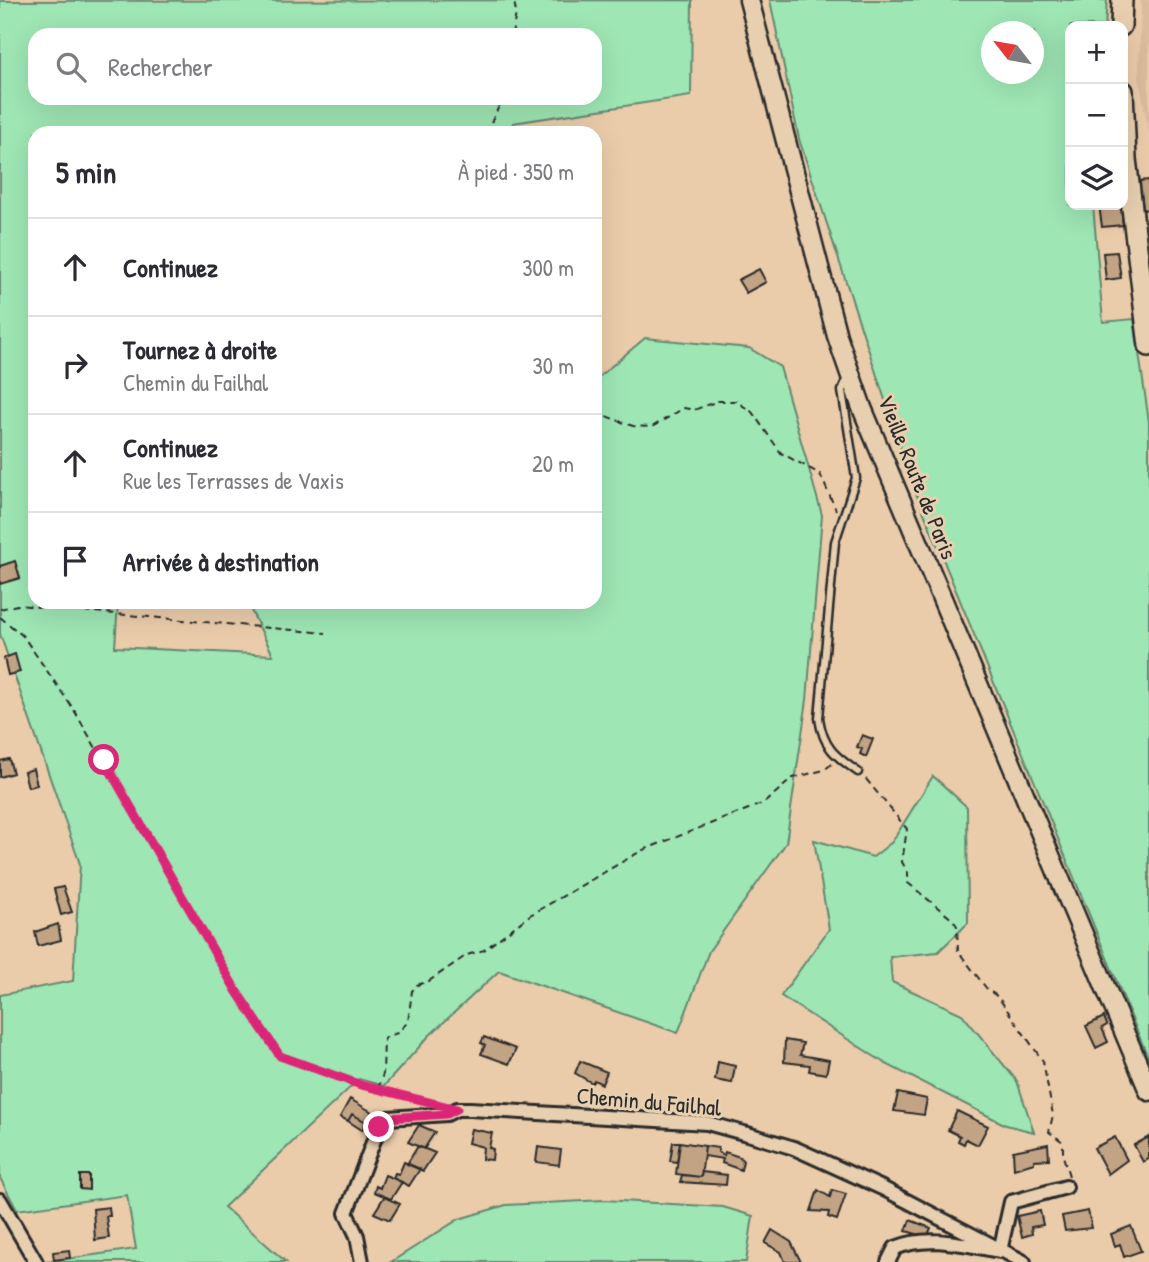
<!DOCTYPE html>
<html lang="fr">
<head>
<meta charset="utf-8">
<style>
	:root { --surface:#fff; --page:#f2f2f3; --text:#2b2b33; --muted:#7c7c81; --line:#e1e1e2 }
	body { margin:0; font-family:"Patrick Hand",sans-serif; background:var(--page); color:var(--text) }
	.controls { position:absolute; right:21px; top:21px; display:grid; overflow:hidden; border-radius:14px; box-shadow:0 7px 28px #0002 }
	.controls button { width:63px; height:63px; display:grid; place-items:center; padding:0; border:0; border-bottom:2px solid var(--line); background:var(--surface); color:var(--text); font:35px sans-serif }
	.compass { position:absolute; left:981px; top:21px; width:63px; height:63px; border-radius:50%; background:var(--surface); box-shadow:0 7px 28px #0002; rotate:301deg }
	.stop { position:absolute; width:21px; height:21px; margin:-16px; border:5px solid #db2777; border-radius:50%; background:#fff }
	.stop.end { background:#db2777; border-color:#fff; box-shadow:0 2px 7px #0008 }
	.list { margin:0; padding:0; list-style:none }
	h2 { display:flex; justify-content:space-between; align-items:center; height:91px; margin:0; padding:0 28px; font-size:30px }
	h2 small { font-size:23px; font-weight:400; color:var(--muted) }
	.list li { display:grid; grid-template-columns:46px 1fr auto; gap:21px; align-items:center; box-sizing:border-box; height:98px; padding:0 28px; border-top:2px solid var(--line) }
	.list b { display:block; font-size:26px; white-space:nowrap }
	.list p { margin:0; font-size:23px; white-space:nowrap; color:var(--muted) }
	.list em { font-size:23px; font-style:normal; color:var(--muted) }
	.icon { flex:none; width:38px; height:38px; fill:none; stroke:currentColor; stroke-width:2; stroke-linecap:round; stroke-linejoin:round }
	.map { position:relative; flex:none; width:1149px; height:1262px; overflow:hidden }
	.search { position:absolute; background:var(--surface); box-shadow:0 7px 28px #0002; left:28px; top:28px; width:574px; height:77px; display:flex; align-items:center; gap:18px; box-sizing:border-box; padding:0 24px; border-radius:21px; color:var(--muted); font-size:26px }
	.panel { position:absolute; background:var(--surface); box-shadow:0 7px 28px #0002; left:28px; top:126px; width:574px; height:483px; border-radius:21px }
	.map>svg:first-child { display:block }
	.built { fill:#dabd9d }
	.green { fill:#9ee6b4; stroke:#648870; stroke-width:2; fill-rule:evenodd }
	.building { fill:#c2a384; stroke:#2b2b2b; stroke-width:2 }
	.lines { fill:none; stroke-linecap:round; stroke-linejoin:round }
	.lane-casing { stroke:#2b2b2b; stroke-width:11 }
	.street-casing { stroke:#2b2b2b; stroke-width:18 }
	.secondary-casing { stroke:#2b2b2b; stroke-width:23 }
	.primary-casing { stroke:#2b2b2b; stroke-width:24 }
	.path { stroke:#2b2b2b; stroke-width:2; stroke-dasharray:7 5; stroke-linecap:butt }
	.lane { stroke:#e8cfb0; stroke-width:6 }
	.street { stroke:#e8cfb0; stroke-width:12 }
	.secondary { stroke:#e8cfb0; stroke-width:18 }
	.primary { stroke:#e8cfb0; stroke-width:19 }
	.route { stroke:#db2777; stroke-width:9 }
	.labels { text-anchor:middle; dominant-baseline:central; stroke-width:6; stroke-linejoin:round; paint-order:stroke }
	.street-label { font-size:23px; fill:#2b2b2b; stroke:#e8cfb0 }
</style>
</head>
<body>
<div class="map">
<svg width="1149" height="1262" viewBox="0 0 1149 1262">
	<rect width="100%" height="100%" fill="#eaccaa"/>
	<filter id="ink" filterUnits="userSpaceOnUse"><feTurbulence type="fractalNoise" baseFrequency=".0143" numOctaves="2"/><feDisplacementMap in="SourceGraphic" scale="14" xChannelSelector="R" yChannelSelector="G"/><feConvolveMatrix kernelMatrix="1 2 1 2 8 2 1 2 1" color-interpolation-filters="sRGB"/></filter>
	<g filter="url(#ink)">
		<path class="built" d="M1141 0H1149V133L1139 79Z"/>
		<path class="green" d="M692 0 691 96 513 123 511 133H35V602H118L115 647 273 655 247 602H595V380L645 338 749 348 780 367 822 515 807 700 786 843 709 951 678 1033 499 971 429 1036 384 1086 359 1079 224 1207 286 1262H45L136 1249 127 1195 17 1210 0 1178V995L73 981 80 864 0 634V1ZM35 35H595V98H35Z
			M770 0H1107L1105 26H1070V205H1093L1103 322 1134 319 1149 422V1060L915 491 799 139ZM992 32H1034V74H992Z
			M933 776 967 807 968 923 938 952 890 957 892 982 962 1014 1017 1081 1034 1132 1006 1125 886 1064 781 996 829 929 814 840 873 857 892 842Z
			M604 1200 723 1207 753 1216 746 1262H391L459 1219 506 1205Z"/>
		<path class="building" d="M1149 180V209L1143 210 1139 181Z
			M1099 205H1121L1123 225 1102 227Z
			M1117 252 1121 278 1106 280 1103 253Z
			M759 269 766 282 746 293 738 280Z
			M15 561 20 578 0 584V566Z
			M15 654 20 672 8 675 4 658Z
			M862 735 873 739 866 757 860 754 862 749 857 747Z
			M9 759 13 773 0 777V761Z
			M33 769 37 785 28 787 24 772Z
			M63 887 72 912 61 915 54 889Z
			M58 924 61 940 38 946 35 932Z
			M1104 1017 1107 1025 1102 1028 1108 1042 1096 1048 1086 1026Z
			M484 1037 516 1049 509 1064 481 1054 485 1045 481 1043Z
			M785 1040 803 1043 800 1055 829 1060 826 1074 809 1071 810 1065 784 1062Z
			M580 1061 607 1072 602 1084 594 1080 592 1083 575 1073Z
			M718 1062 735 1066 732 1083 715 1080Z
			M898 1093 927 1099 924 1115 894 1111Z
			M350 1099 372 1112 366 1122 352 1114 348 1121 340 1117Z
			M957 1111 988 1126 978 1145 966 1139 964 1144 958 1141 960 1136 948 1130Z
			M352 1114 366 1122 362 1130 348 1121Z
			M419 1125 435 1132 424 1149 408 1142Z
			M471 1129 492 1133 489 1148 493 1149 492 1160 482 1159 483 1147 468 1143Z
			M1115 1137 1127 1160 1108 1174 1094 1148Z
			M1149 1137V1159L1143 1162 1134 1145Z
			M673 1142H680L677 1162 670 1161Z
			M680 1142 705 1146 701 1177 676 1174Z
			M1048 1144 1049 1159 1034 1160V1163L1014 1169 1013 1151Z
			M418 1146 435 1153 423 1171 407 1164Z
			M705 1146 718 1148V1152L724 1156 725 1152 740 1157 743 1161 741 1170 722 1163 723 1159 704 1156Z
			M538 1147 561 1150 559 1165 536 1162Z
			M404 1162 420 1169 409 1186 393 1178 395 1173 399 1174Z
			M702 1172 727 1175 726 1185 680 1182 682 1175 701 1177Z
			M80 1175H89V1190L80 1189Z
			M385 1175 402 1182 391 1199 374 1192 376 1186 380 1188Z
			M818 1190 830 1197 832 1190 846 1194 837 1220 828 1217 829 1212 811 1211Z
			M384 1197 400 1204 390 1220 374 1213Z
			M109 1207 110 1216H106L109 1238 95 1240 93 1209Z
			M1040 1211 1043 1225 1031 1227 1032 1234 1022 1237 1017 1216Z
			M1088 1211 1092 1228 1065 1231 1062 1216Z
			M910 1220 931 1228 927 1237 906 1231Z
			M1131 1226 1141 1251 1124 1257 1120 1244 1115 1246 1111 1234Z
			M772 1230 791 1242 801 1262H785L781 1252 765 1243Z
			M69 1250 70 1258 54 1260 53 1252Z"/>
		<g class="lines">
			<g class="lane-casing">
				<path id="lane" d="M847 377 842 391 856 478 835 542 819 718C823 747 835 756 858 772"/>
			</g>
			<g class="street-casing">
				<path id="street" d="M0 1200 36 1262
					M362 1262 357 1236 346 1213 379 1127 388 1118 447 1114 457 1109H470L707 1123 751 1135 794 1148 882 1188 1024 1262
					M888 1262 895 1248C928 1234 965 1245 1000 1251L1011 1202 1066 1187"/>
			</g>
			<g class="secondary-casing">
				<path id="secondary" d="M749 0 837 336 862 408 1149 1091"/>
			</g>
			<g class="primary-casing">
				<path id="primary" d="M1121 26 1122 0
					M1123 91 1126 159 1149 346"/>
			</g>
			<path class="path" d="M512 35 516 13 514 0
				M486 133 503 98
				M595 412 633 426 652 427 684 408 694 410 718 401H736L752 412 781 453 820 474 836 510
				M0 609 17 605 326 633
				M0 617 23 636 74 710 237 992 280 1056 361 1085 436 1102
				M866 779 907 829 902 862 908 873V883L953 920 957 926 958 951 987 989 998 997 1043 1061 1053 1115 1049 1132 1063 1142V1156L1069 1176
				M378 1089 383 1074 384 1038 397 1033 408 1022 412 991 417 985 429 981 467 955 484 950 530 915 643 850 764 803 793 778 824 770 833 763"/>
			<use href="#lane" class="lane"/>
			<use href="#street" class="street"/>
			<use href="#secondary" class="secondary"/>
			<use href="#primary" class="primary"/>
		</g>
	</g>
	<g class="lines" filter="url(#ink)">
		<path class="route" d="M104 760 237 992 280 1056 361 1085 457 1109 447 1114 388 1118 379 1127"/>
	</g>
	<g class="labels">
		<g class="street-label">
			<text transform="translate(918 477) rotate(68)">Vieille Route de Paris</text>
			<text transform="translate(649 1101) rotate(5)">Chemin du Failhal</text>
		</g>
	</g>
</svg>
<div class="controls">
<button>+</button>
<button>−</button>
<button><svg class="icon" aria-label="layers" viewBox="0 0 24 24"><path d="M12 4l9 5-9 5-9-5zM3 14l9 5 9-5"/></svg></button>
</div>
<svg class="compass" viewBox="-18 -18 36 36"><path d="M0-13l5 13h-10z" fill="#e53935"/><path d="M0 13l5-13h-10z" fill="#7c7c81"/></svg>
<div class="stop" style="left:104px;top:760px"></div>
<div class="stop end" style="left:379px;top:1127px"></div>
<div class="search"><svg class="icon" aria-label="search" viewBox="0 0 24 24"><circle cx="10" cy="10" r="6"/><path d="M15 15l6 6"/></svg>Rechercher</div>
<section class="panel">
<h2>5 min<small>À pied · 350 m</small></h2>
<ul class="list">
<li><svg class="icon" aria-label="ahead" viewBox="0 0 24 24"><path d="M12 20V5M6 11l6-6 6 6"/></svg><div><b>Continuez</b></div><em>300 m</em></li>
<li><svg class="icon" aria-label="right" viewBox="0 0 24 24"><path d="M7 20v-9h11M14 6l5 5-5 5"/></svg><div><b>Tournez à droite</b><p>Chemin du Failhal</p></div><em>30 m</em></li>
<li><svg class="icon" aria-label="ahead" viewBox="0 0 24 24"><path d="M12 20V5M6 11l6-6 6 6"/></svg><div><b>Continuez</b><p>Rue les Terrasses de Vaxis</p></div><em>20 m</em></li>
<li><svg class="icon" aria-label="arrive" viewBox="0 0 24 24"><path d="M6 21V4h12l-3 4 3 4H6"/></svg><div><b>Arrivée à destination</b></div></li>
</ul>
</section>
</div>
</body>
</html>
